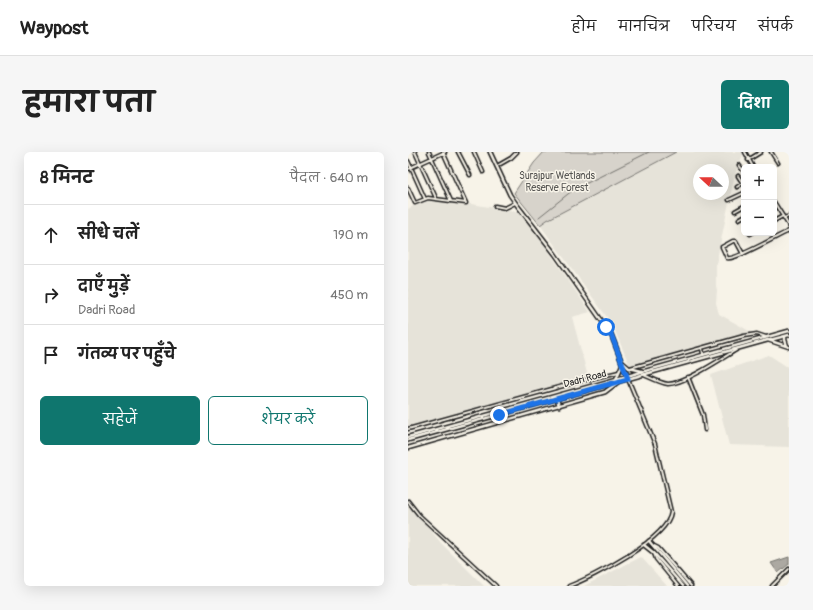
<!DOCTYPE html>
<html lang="hi">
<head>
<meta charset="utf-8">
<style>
	:root { --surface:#fff; --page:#f6f6f6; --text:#222; --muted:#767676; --line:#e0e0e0; --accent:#0f766e }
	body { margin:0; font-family:Pangolin,"Playpen Sans Deva",sans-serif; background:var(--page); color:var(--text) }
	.controls { position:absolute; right:12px; top:12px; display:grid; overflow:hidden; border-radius:6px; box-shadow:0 4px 16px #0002 }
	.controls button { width:36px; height:36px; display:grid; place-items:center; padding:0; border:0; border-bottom:1px solid var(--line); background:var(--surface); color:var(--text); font:20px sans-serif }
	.compass { position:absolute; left:285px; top:12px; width:36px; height:36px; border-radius:50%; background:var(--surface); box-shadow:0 4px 16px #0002; rotate:292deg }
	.stop { position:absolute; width:12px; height:12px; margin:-9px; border:3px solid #1a73e8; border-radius:50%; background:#fff }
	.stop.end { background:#1a73e8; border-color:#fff; box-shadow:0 1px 4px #0008 }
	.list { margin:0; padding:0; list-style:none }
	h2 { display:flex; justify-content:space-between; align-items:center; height:52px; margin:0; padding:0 16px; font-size:17px }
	h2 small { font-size:13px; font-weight:400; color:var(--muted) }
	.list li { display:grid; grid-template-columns:26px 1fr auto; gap:12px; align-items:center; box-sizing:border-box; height:60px; padding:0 16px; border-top:1px solid var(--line) }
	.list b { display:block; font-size:15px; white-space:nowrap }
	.list p { margin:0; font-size:13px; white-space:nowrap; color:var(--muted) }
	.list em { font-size:13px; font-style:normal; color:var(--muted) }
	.actions { display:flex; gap:8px; padding:12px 16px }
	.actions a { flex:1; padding:9px 0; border:1px solid var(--accent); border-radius:6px; text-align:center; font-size:14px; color:var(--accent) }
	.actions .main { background:var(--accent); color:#fff }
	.icon { flex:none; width:22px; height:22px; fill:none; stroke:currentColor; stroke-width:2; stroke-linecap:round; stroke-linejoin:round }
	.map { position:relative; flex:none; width:381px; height:434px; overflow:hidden; border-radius:6px }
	header { display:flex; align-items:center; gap:24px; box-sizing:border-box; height:56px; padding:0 20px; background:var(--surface); border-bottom:1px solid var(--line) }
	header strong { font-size:19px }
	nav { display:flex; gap:22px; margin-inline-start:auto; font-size:14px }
	.intro { display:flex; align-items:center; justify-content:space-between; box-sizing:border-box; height:96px; padding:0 24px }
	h1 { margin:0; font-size:28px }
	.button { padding:10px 18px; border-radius:6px; background:var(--accent); color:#fff; font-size:14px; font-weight:700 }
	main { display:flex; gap:24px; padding:0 24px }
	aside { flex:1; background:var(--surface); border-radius:6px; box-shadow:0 4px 16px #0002 }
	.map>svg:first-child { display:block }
	.built { fill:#e6e3d9; fill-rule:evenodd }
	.green { fill:#d7d3cb; stroke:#7a7874 }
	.water { fill:#aca9a2; stroke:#72716c }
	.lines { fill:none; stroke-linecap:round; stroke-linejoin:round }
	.stream { stroke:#72716c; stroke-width:1 }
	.minor-casing { stroke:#1c1c1c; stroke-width:5 }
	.tertiary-casing { stroke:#1c1c1c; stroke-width:5.5 }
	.secondary-casing { stroke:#1c1c1c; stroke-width:5.5 }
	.minor { stroke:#f7f3e8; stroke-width:2 }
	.tertiary { stroke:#f7f3e8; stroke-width:2.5 }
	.secondary { stroke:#f7f3e8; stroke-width:2.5 }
	.route { stroke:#1a73e8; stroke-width:5 }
	.labels { text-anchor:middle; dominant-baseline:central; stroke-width:3; stroke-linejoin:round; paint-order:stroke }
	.park-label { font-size:10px; fill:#545351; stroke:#f7f3e8 }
	.street-label { font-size:10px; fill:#1c1c1c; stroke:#f7f3e8 }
</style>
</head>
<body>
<header>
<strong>Waypost</strong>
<nav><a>होम</a><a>मानचित्र</a><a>परिचय</a><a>संपर्क</a></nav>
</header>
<div class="intro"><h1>हमारा पता</h1><a class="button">दिशा</a></div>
<main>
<aside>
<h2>8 मिनट<small>पैदल · 640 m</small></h2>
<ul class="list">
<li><svg class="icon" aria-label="ahead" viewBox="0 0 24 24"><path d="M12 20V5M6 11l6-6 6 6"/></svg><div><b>सीधे चलें</b></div><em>190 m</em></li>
<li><svg class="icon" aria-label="right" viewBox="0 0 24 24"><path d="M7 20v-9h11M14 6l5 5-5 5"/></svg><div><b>दाएँ मुड़ें</b><p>Dadri Road</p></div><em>450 m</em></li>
<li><svg class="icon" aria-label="arrive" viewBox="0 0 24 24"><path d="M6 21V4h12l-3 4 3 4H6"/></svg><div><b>गंतव्य पर पहुँचे</b></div></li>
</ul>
<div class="actions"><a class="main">सहेजें</a><a>शेयर करें</a></div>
</aside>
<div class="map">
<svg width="381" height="434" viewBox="0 0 381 434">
	<rect width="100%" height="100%" fill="#f7f3e8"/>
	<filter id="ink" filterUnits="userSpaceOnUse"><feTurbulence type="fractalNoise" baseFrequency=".025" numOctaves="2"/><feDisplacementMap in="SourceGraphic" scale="8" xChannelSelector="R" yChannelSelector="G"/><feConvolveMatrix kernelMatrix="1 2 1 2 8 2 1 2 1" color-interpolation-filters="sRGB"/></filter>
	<g filter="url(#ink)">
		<path class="built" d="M269 0H336L327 22 308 112V134L309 138 308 151 311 162 343 180 222 214 204 172 130 70 164 44ZM291 18H315V42H291Z
			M21 45 111 60 119 68 182 160 164 165 180 225 39 264 0 274V57Z
			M361 203 381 216V295L321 293 303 223Z
			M0 351 33 391 76 434H0Z
			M233 405 259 434H176Z"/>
		<path class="green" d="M136 0H268L139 68 132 73 106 41 126 11Z"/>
		<path class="water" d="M381 405V412L370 421 363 411Z"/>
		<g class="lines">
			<path class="stream" d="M131 65 165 38 241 0"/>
			<g class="minor-casing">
				<path id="minor" d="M7 0 28 46
					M21 0 43 49
					M50 0 62 23
					M66 0 75 20
					M337 0 345 15
					M363 0 370 11
					M340 8 353 0
					M0 9 17 47
					M331 13 336 20
					M89 14 103 6 109 0
					M0 17 37 0
					M330 24 336 33
					M329 35 335 31
					M0 36 7 51 20 46 58 51 35 0
					M321 48 336 41
					M366 50 381 74
					M87 54 97 56 107 51
					M327 59 336 54
					M376 66 381 64
					M331 67 336 64
					M366 69 375 64
					M342 82 344 81
					M335 102 328 89H325L314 95 319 106C326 109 371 83 381 79
					M294 196 295 202
					M222 216 336 184 349 182 358 185
					M236 223C243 226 252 231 260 232 276 232 313 207 328 198
					M280 225 295 263 297 278
					M0 277 173 229 211 220
					M0 349 11 363 88 434
					M246 394 250 396 283 434
					M246 401 248 407 270 434
					M161 434C185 425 260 387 263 360L247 292 220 227
					M364 434 381 417"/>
			</g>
			<g class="tertiary-casing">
				<path id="tertiary" d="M149 247 151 254
					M0 296 197 240 210 230
					M241 389 279 434
					M236 393 246 401 275 434"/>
			</g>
			<g class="secondary-casing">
				<path id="secondary" d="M82 0 102 43 109 53 147 102 203 182 219 224
					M377 184V188L379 194
					M362 188 381 183
					M214 210 221 216 234 219
					M208 227 214 213
					M0 285 381 179
					M0 288 360 188 381 195"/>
			</g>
			<use href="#minor" class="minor"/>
			<use href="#tertiary" class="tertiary"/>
			<use href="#secondary" class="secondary"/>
		</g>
	</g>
	<g class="lines" filter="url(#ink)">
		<path class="route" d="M91 263 220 227 203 182 198 175"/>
	</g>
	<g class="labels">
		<g class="park-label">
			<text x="149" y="24">Surajpur Wetlands<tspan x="149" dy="12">Reserve Forest</tspan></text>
		</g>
		<g class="street-label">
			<text transform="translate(177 227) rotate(-15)">Dadri Road</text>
		</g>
	</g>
</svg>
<div class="controls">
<button>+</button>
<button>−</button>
</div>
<svg class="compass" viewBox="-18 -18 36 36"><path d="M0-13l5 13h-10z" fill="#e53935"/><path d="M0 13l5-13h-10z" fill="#767676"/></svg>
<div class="stop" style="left:198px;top:175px"></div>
<div class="stop end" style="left:91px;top:263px"></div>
</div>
</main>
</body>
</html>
